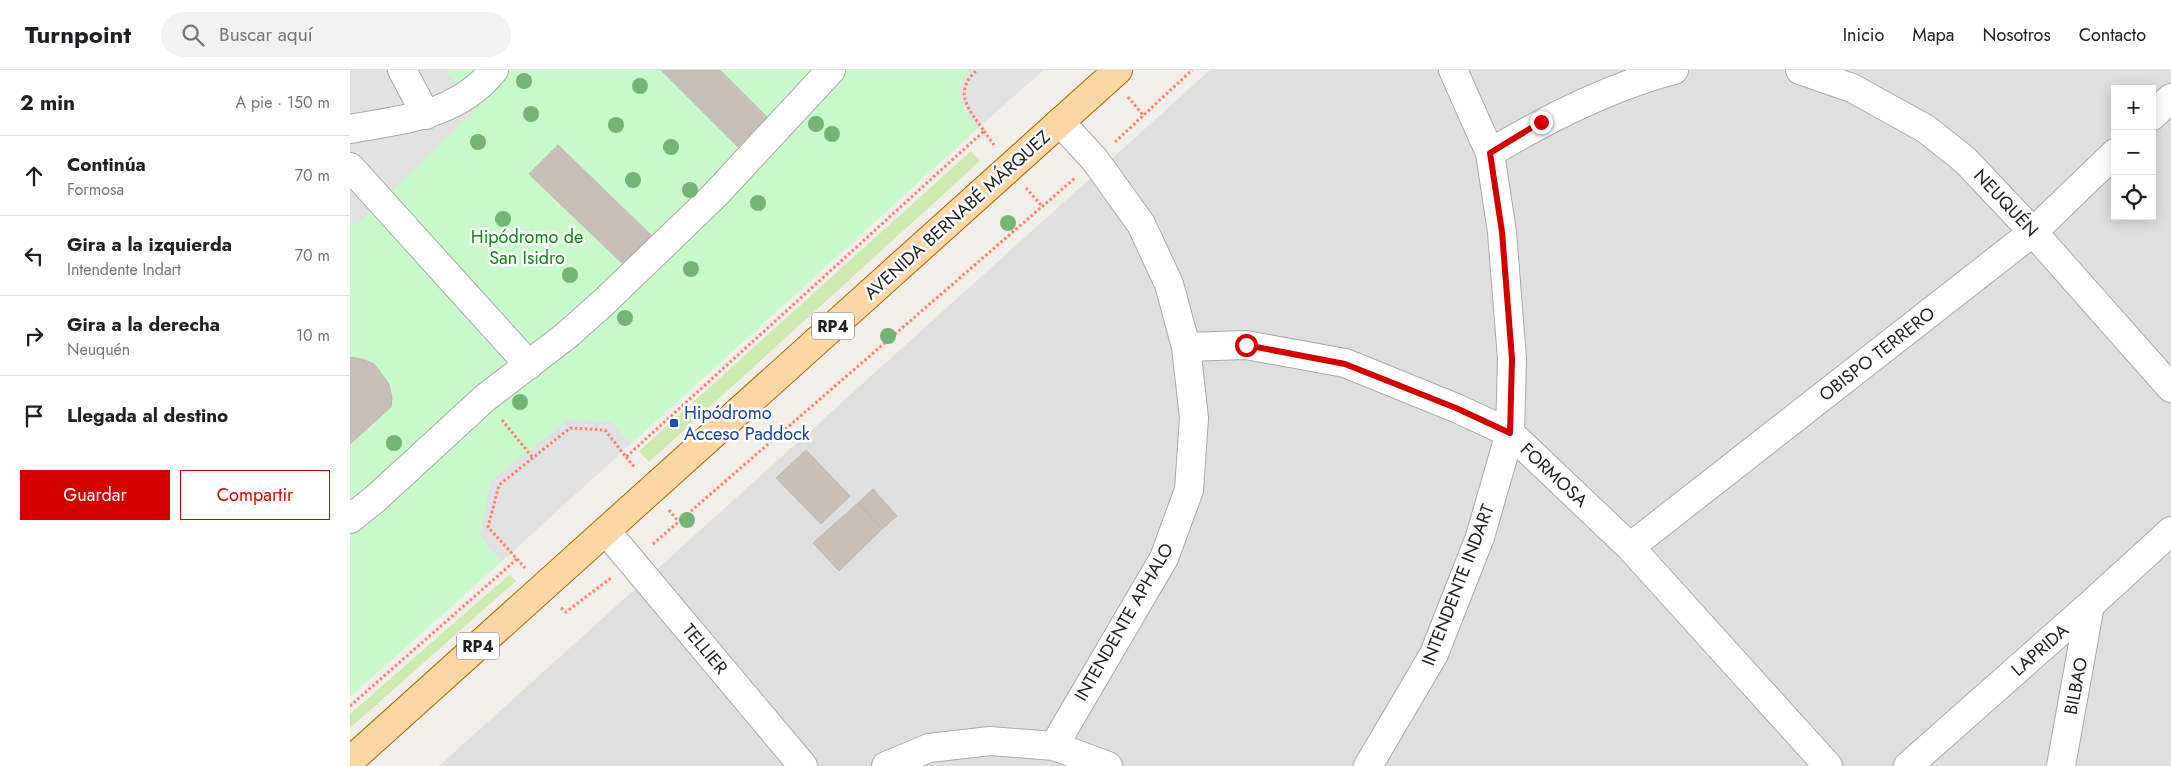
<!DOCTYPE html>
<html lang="es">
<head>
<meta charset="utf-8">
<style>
	:root { --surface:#fff; --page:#f2f2f2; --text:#202124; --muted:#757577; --line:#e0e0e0; --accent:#d40000 }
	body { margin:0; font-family:Jost,sans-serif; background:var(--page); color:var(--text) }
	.controls { position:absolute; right:15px; top:15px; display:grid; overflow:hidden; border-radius:0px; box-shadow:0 2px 12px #0003 }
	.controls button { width:45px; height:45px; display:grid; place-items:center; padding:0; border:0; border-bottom:1px solid var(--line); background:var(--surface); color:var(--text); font:25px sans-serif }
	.stop { position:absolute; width:15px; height:15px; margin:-11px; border:4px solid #d40000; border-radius:50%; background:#fff }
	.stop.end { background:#d40000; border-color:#fff; box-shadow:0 1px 5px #0008 }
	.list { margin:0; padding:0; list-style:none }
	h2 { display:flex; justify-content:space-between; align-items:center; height:65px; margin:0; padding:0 20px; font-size:21px }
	h2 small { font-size:16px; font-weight:400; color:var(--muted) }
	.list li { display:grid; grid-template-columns:32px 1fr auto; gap:15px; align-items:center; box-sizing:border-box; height:80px; padding:0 20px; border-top:1px solid var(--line) }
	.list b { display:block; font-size:19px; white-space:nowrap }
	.list p { margin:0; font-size:16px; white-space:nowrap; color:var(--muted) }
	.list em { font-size:16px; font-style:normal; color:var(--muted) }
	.actions { display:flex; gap:10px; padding:15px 20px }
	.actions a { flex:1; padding:11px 0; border:1px solid var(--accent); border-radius:0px; text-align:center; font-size:18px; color:var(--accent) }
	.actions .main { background:var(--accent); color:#fff }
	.icon { flex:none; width:28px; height:28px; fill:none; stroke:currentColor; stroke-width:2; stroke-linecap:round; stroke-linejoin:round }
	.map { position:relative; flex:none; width:1821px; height:696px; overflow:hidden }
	header { display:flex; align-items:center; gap:30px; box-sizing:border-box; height:70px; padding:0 25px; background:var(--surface); border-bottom:1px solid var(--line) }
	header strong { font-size:24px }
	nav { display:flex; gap:28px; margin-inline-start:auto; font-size:18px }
	.search { width:350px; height:45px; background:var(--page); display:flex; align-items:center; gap:12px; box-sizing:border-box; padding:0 18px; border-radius:28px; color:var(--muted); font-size:19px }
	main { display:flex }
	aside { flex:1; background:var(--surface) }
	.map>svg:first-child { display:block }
	.residential { fill:#e0dfdf; fill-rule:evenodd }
	.grass { fill:#cdebb0 }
	.park { fill:#c8facc }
	.parking { fill:#e2e2e2 }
	.building { fill:#c7bfb8; stroke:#c4b6ab }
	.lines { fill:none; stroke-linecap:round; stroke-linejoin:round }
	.minor-casing { stroke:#a9a9a9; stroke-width:30 }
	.major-casing { stroke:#a06b00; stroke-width:30 }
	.path { stroke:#fa8072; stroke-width:3; stroke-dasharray:2.5 2.5; stroke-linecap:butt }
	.minor { stroke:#fff; stroke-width:28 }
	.major { stroke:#fcd6a4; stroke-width:28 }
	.tree { fill:#74b475 }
	.route { stroke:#d40000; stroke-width:6 }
	.transit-dot { fill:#1a4fb4; stroke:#fff; stroke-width:2 }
	.labels { text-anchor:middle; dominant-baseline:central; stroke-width:5; stroke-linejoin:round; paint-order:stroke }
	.shield { fill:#fff; stroke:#646464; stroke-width:1 }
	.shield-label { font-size:16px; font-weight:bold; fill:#222 }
	.street-label { font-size:18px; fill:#222; stroke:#fff }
	.park-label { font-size:18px; fill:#0c8416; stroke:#fff }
	.transit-label { font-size:18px; fill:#164399; stroke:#fff; text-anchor:start }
</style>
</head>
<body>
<header>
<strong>Turnpoint</strong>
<div class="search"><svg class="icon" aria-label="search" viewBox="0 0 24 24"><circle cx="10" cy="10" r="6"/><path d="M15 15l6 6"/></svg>Buscar aquí</div>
<nav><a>Inicio</a><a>Mapa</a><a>Nosotros</a><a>Contacto</a></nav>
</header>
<main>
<aside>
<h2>2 min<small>A pie · 150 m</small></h2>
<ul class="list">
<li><svg class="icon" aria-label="ahead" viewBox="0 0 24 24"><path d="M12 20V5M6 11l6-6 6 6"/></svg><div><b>Continúa</b><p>Formosa</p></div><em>70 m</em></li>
<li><svg class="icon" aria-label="left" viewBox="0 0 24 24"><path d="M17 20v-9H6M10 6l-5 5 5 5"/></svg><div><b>Gira a la izquierda</b><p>Intendente Indart</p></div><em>70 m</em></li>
<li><svg class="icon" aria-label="right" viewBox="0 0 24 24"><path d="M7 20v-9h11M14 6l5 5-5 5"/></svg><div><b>Gira a la derecha</b><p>Neuquén</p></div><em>10 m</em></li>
<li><svg class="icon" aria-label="arrive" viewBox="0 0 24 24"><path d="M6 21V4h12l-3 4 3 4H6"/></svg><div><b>Llegada al destino</b></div></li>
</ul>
<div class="actions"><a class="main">Guardar</a><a>Compartir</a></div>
</aside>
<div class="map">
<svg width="1821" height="696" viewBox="0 0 1821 696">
	<rect width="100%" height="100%" fill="#f2efe9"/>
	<path class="residential" d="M860 0H1821V696H89ZM1765 19H1802V146H1765Z"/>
	<path class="grass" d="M621 81 630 91 299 392 289 381Z
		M160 504 166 511 0 658V644Z"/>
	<path class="park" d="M0 0H620L611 13 614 37 628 58 281 374 262 352 130 465 151 492 0 627Z"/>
	<path class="parking" d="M0 0H94L129 36 6 156 0 150Z
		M620 0H694L628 58 614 37 609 20 611 13Z
		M218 350 262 352 281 374 151 492 130 465 141 411Z"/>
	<path class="building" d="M311 0H370L417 47 388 77Z
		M208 75 302 166 274 195 179 104Z
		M0 287 12 289 24 294 39 314 42 328 41 337 0 374Z
		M456 380 500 426 471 454 426 408Z
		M523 419 547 446 532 459 508 433Z
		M508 433 532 459 489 501 463 473Z"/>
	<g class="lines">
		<g class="minor-casing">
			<path id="minor" d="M52 0 76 45
				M1450 0 1502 18 1576 59 1615 90 1683 162 1821 318
				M1802 46 1821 28
				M0 59C54 49 107 46 144 0
				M1140 83C1198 48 1259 17 1324 0
				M0 97 179 295
				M836 277 896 275 995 293 1106 338 1160 363 1280 477 1478 696
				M0 449 25 429 135 328 217 265 254 232 365 125 481 0
				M256 461 453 696
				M1280 477 1683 162 1765 83
				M704 676 814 488 839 420 844 348 836 277 819 214 791 154 745 90 710 52
				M536 696 579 678 640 671 704 676 758 696
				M1018 696 1084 584 1130 467 1160 363 1162 289 1152 162 1140 83 1103 0
				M1558 696 1740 535 1821 461
				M1711 696 1740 535"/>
		</g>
		<g class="major-casing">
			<path id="major" d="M0 691 768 0"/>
		</g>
		<path class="path" d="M778 27 793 45
			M634 61 644 75
			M765 72 842 0
			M676 118 692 136
			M152 350 183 388
			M276 387 285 398
			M319 440 328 451
			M303 474 725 108
			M167 489 175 498
			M211 538 216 542 261 508
			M0 636 167 489 138 457 149 415 220 358 255 360 276 387 634 61C619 39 602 23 627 0"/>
		<use href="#minor" class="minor"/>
		<use href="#major" class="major"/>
	</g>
	<g class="tree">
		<circle cx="174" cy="11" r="8"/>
		<circle cx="290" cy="16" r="8"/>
		<circle cx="181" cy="44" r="8"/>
		<circle cx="466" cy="54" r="8"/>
		<circle cx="266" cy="55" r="8"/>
		<circle cx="482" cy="64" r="8"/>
		<circle cx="128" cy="72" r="8"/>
		<circle cx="321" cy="77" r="8"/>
		<circle cx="283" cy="110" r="8"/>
		<circle cx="340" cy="120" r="8"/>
		<circle cx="408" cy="133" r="8"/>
		<circle cx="153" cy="149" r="8"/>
		<circle cx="658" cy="153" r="8"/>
		<circle cx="341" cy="199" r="8"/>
		<circle cx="220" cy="205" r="8"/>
		<circle cx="275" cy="248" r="8"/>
		<circle cx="538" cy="266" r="8"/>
		<circle cx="170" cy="332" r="8"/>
		<circle cx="44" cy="373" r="8"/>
		<circle cx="337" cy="450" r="8"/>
	</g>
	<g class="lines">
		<path class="route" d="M896 275 995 294 1106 338 1160 363 1162 289 1152 162 1140 83 1191 52"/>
	</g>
	<rect class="transit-dot" x="319" y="348" width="10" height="10" rx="2.5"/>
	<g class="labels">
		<g class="shield">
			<rect x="462" y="242.5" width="42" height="27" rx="4"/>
			<rect x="107" y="562.5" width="42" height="27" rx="4"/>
		</g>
		<g class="shield-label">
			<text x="483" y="256">RP4</text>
			<text x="128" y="576">RP4</text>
		</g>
		<g class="street-label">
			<text transform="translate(1656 133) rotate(47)">NEUQUÉN</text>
			<text transform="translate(607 145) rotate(-42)">AVENIDA BERNABÉ MÁRQUEZ</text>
			<text transform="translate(1527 284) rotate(-38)">OBISPO TERRERO</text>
			<text transform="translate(1204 405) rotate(43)">FORMOSA</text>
			<text transform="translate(1108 515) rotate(-69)">INTENDENTE INDART</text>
			<text transform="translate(774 552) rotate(-60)">INTENDENTE APHALO</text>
			<text transform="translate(355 579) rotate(50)">TELLIER</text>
			<text transform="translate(1690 580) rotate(-41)">LAPRIDA</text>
			<text transform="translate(1726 616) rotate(-79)">BILBAO</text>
		</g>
		<g class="park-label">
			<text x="177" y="167">Hipódromo de<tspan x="177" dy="21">San Isidro</tspan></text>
		</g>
		<g class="transit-label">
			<text x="334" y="343">Hipódromo<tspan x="334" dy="21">Acceso Paddock</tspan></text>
		</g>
	</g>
</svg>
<div class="controls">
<button>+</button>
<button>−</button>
<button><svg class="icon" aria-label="locate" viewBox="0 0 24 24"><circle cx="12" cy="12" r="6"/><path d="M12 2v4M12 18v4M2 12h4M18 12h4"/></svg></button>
</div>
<div class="stop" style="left:896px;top:275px"></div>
<div class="stop end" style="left:1191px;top:52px"></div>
</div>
</main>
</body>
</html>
